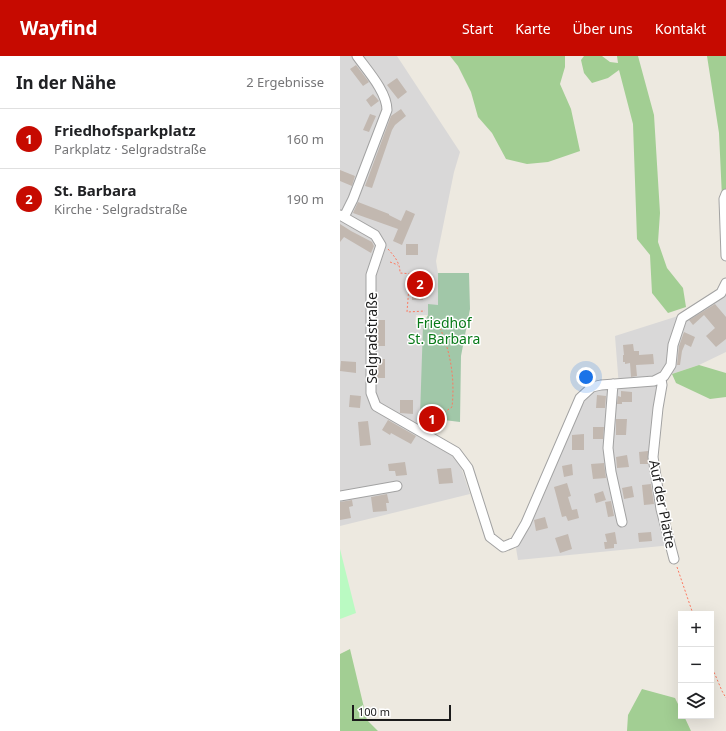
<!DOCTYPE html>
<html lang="de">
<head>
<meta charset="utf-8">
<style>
	:root { --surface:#fff; --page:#f6f6f6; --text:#202124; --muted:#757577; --line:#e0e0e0; --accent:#c60a00 }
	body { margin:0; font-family:"Noto Sans",sans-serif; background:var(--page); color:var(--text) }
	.controls { position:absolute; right:12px; bottom:12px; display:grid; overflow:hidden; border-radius:0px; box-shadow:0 4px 16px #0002 }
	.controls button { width:36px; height:36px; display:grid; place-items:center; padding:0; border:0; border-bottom:1px solid var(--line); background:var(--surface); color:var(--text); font:20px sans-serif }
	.scale { position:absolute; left:12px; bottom:10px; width:99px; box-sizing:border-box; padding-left:4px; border:2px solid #1b1b1b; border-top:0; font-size:11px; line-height:14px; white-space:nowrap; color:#1b1b1b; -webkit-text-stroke:3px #fff; paint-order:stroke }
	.you { position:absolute; left:246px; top:321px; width:14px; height:14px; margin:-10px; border:3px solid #fff; border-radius:50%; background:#1a73e8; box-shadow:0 0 0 6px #1a73e833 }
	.badge { display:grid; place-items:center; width:26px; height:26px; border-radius:50%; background:var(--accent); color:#fff; font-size:13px; font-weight:700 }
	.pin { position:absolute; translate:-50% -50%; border:2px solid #fff; box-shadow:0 1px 4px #0006 }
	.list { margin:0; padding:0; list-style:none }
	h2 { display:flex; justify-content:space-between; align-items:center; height:52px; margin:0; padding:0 16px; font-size:17px }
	h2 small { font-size:13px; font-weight:400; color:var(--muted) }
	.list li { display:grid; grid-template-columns:26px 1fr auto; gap:12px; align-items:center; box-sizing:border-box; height:60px; padding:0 16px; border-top:1px solid var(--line) }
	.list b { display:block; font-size:15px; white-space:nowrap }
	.list p { margin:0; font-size:13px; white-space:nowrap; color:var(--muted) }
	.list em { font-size:13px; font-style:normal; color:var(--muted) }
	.icon { flex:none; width:22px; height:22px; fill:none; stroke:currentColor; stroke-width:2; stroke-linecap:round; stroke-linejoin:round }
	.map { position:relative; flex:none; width:386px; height:675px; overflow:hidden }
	header { display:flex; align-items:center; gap:24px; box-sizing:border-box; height:56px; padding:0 20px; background:var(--accent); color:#fff }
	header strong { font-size:19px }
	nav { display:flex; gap:22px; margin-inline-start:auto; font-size:14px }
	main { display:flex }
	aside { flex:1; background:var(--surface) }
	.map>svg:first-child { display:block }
	.residential { fill:#d9d8d8 }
	.forest { fill:#a2ce93 }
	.cemetery { fill:#a1c7a8 }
	.park { fill:#bafac2 }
	.building { fill:#c2b8b0 }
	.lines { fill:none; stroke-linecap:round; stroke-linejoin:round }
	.minor-casing { stroke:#a2a2a2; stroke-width:11 }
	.path { stroke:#fd7961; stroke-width:1; stroke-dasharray:2 2; stroke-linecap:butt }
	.minor { stroke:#fff; stroke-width:9 }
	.labels { text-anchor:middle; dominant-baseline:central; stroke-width:3; stroke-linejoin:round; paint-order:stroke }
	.park-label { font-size:14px; fill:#087a18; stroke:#fff }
	.street-label { font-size:14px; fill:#1b1b1b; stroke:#fff }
</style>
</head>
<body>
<header>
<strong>Wayfind</strong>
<nav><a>Start</a><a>Karte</a><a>Über uns</a><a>Kontakt</a></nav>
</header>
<main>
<aside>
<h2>In der Nähe<small>2 Ergebnisse</small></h2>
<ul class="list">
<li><span class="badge">1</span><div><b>Friedhofsparkplatz</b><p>Parkplatz · Selgradstraße</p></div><em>160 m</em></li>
<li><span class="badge">2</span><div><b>St. Barbara</b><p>Kirche · Selgradstraße</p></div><em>190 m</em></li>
</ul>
</aside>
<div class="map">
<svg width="386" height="675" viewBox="0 0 386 675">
	<rect width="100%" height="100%" fill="#ede9e0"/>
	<path class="residential" d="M0 0H57L120 96 114 116 96 205 98 217V249L88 259H76L75 268H83L81 380 111 398 121 411 130 438 0 470Z
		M386 231V296L359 309 332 318 324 329 316 391 321 451 332 489 178 504 176 492 196 457 238 357 247 341 255 334 279 331 275 280 335 261Z"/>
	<path class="forest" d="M110 0H225V11L220 28 231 53 240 95 208 106 187 108 166 103 152 77 138 61 131 36 118 10Z
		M244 0H262L270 6 278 7 277 0H298L314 59 320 157 318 186 327 212 343 232 346 251 328 257 312 237 310 199 297 183 293 68 279 14 268 22 252 27 244 17 241 4Z
		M367 0H386V180L383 163 379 77Z
		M359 309 386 317V341L370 343 336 327 332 318Z
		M10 593 27 664 38 675H0V598Z
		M302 633 335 642 341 654V660H344L351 675H287L288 659Z"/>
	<path class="cemetery" d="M98 217H129L130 253 121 300 120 366 80 361 83 268 88 259V248L98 249Z"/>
	<path class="park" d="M0 493 16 557 0 563Z"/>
	<path class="building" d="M16 9 29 26 23 30 10 13Z
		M57 22 67 36 58 43 47 29Z
		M33 38 39 45 31 51 26 44Z
		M61 53 66 60 55 69 52 74 32 132 25 130 51 60Z
		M30 58 36 60 29 76 23 74Z
		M0 114 15 120 12 130 0 125Z
		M18 146 49 158V159L61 165 66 154 75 158 62 189 53 185 58 173 13 157Z
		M0 168 11 175 32 186 34 190 31 197 4 181 0 186Z
		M66 188H78V199H66Z
		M73 216H87L86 238H84L83 244H72V235H74L75 221H73Z
		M375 248 386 261V283L376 291 366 280 375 272 364 259 353 269 349 264Z
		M37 264H45V290H37Z
		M344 276 355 281 351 291 345 288 342 295 340 309H337L339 290Z
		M293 288 294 295H299V299L313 298 314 308 296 309 297 320 291 321 290 307 285 308V306H283V299H284L283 289Z
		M37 303H45V322H37Z
		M1 305 16 306V317L0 315Z
		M281 335 292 336V346H282V348H277L278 340 281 341Z
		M10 339 21 340 20 352 9 351Z
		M257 339 266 340 265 352H256Z
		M60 344H73V358L60 357Z
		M276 363H287L286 379H276Z
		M48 364 76 380 71 388 51 377 50 379 42 374Z
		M28 365 31 389 20 390 18 366Z
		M253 371H264L263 383H253Z
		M244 378V394H232V379Z
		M308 395V408H300L299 396Z
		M287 399 289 411 277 412 276 401Z
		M65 406 67 419 56 420 55 415H49L48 408Z
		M264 407 266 422 253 423 251 408Z
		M232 408 233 419 224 421 222 410Z
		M111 412 113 427 99 428 97 413Z
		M227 427 231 440 228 441 232 454 237 453 239 462 228 465 226 460 222 461 214 431Z
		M311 428 314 448 304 449 302 429Z
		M292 430 294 441 284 443 282 432Z
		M263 435 266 444 256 447 254 438Z
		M47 438 49 447H46L47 455 33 456 31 441Z
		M12 444 13 450 9 451 11 462 0 464V446Z
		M271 445 274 460 268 461 265 446Z
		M205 461 208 472 196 475 194 464Z
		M275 476 277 488H274V492L265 493 264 486H267L265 478Z
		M311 476 312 485 299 486 298 477Z
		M228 478 232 493 220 497 215 482Z"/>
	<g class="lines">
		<g class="minor-casing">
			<path id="minor" d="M386 138 384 143 386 200
				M0 159 35 179 41 189 31 219V337L36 350 116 396 128 412 150 481 163 491 175 486 186 467 240 342 252 331 261 329 314 325 324 320 331 309 333 289 342 262 381 237 386 227
				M4 161 13 143 47 54C47 36 27 14 17 0
				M321 323 322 329 318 352 313 401 321 453 334 503
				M273 328 268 392 271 416 282 466
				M88 379 92 363
				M0 440 57 430"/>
		</g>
		<path class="path" d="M48 193C54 200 60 206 60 217L73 218
			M50 206 58 209
			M70 218 67 256 85 255
			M86 265 100 272C111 297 115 324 112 351L100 359
			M337 511 353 558
			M371 609 382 635 386 642"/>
		<use href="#minor" class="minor"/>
	</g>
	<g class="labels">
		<g class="park-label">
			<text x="104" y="266">Friedhof<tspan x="104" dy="16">St. Barbara</tspan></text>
		</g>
		<g class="street-label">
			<text transform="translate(31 282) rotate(-90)">Selgradstraße</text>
			<text transform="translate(323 448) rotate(79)">Auf der Platte</text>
		</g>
	</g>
</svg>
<div class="controls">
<button>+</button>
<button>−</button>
<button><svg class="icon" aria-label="layers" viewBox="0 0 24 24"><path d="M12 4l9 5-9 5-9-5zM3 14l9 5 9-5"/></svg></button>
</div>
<div class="scale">100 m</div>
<div class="you"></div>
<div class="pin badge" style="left:92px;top:363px">1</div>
<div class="pin badge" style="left:80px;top:228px">2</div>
</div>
</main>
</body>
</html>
